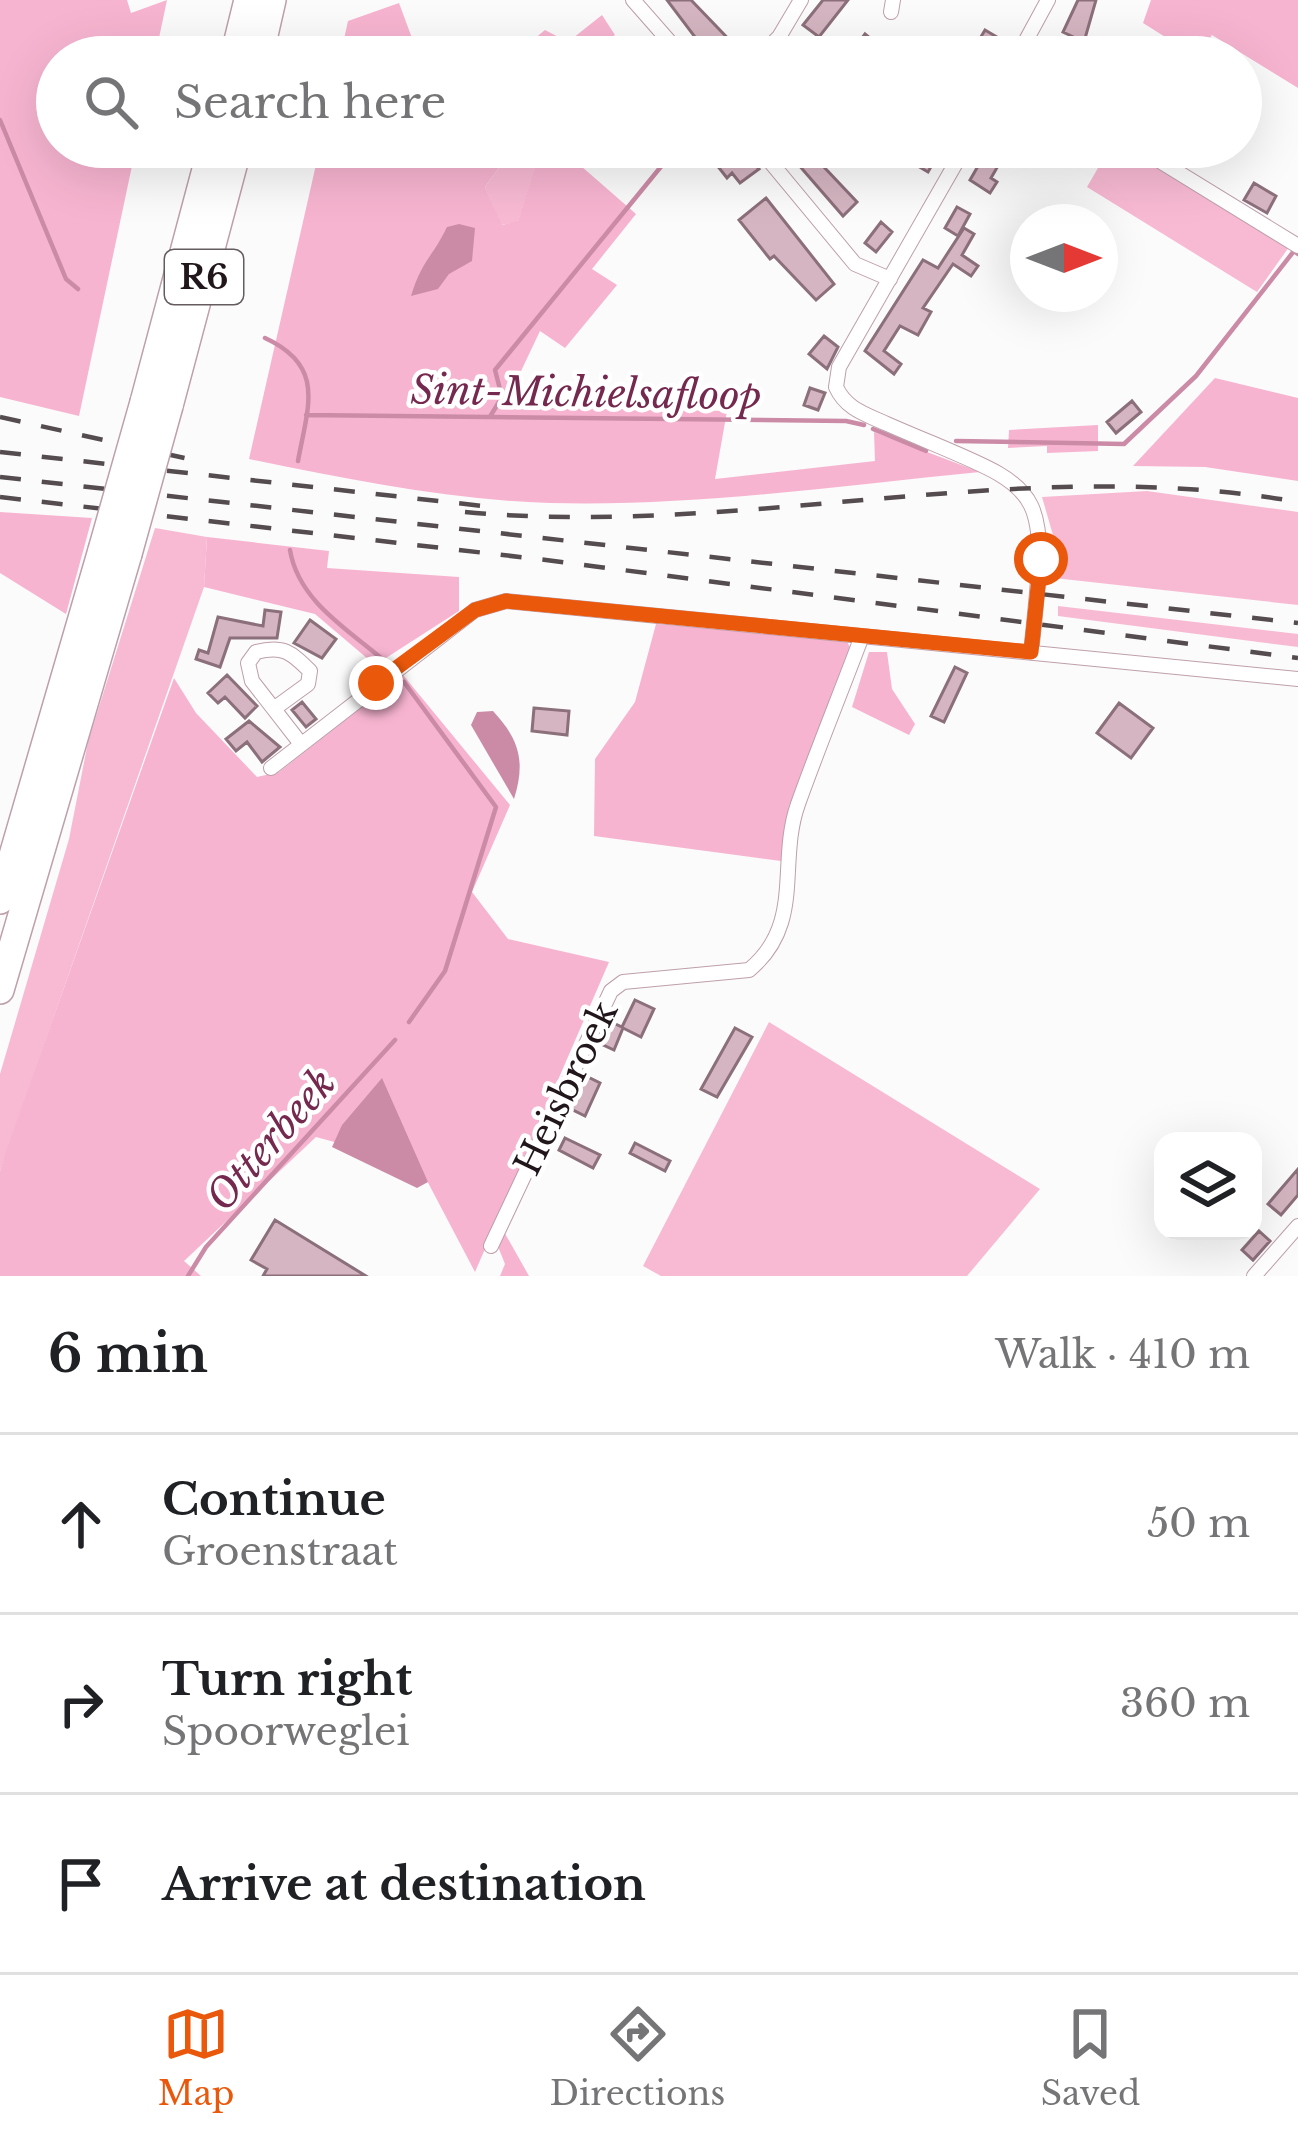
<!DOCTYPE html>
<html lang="en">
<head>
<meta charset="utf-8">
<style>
	:root { --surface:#fff; --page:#f2f2f2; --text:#202124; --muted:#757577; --line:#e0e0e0; --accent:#ea580c }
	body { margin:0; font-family:"Libre Baskerville",serif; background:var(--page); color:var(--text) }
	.controls { position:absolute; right:36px; bottom:36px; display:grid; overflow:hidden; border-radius:24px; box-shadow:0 12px 48px #0002 }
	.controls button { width:108px; height:108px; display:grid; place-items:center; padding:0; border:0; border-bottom:3px solid var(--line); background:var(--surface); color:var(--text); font:60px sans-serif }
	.compass { position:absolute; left:1010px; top:204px; width:108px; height:108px; border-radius:50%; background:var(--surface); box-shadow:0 12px 48px #0002; rotate:90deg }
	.stop { position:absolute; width:36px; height:36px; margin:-27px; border:9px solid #ea580c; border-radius:50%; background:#fff }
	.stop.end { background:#ea580c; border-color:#fff; box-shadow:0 3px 12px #0008 }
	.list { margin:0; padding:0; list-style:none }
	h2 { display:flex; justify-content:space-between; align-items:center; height:156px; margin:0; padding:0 48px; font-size:51px }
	h2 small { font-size:39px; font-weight:400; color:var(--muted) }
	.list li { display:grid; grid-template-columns:78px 1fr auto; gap:36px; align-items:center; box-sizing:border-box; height:180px; padding:0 48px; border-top:3px solid var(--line) }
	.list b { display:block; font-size:45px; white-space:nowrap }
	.list p { margin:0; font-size:39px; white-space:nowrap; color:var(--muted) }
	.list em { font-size:39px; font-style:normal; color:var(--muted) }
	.icon { flex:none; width:66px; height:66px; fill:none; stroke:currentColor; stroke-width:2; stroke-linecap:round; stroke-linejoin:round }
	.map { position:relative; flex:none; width:1298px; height:1276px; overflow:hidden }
	.search { position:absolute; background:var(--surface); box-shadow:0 12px 48px #0002; left:36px; right:36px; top:36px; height:132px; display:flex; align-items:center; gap:30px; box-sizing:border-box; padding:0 42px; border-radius:66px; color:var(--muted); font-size:45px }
	.sheet { height:696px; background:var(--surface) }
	nav { display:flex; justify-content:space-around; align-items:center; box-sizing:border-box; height:168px; border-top:3px solid var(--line); background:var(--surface); font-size:33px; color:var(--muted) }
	nav a { display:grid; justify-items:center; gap:6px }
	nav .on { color:var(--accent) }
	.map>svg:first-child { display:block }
	.green { fill:#f8bad3 }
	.forest { fill:#f7b4d0 }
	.water { fill:#cb8ba6 }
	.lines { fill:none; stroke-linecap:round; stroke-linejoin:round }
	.stream { stroke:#cb8ba6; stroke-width:4.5 }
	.building { fill:#d4b5c1; stroke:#8b6f7a; stroke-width:3 }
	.street-casing { stroke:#be9fab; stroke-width:16 }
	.highway-casing { stroke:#be9fab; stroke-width:30 }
	.street { stroke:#fff; stroke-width:14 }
	.highway { stroke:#fff; stroke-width:27 }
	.rail { stroke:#544c4f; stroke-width:4.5; stroke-dasharray:21 21; stroke-linecap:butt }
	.highway-bridge-casing { stroke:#be9fab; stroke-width:30; stroke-linecap:butt }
	.highway-bridge { stroke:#fff; stroke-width:27 }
	.route { stroke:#ea580c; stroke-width:15 }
	.labels { text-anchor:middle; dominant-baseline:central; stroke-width:9; stroke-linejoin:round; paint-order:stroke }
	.shield { fill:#fff; stroke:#645c5f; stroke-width:3 }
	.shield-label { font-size:33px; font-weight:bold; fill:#21161b }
	.street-label { font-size:36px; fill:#21161b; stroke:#fff }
	.water-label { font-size:39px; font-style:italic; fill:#75294f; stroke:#fff }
</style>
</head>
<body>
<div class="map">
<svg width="1298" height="1276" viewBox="0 0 1298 1276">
	<rect width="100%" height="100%" fill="#fbfbfb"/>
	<path class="green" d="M514 147H572L573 159 536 165 518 222 501 225 485 187Z
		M1110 147H1128L1289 247 1257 292 1087 187Z
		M1147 491 1298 512V605L1054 578 1055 542 1042 497Z
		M155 528 207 537 204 587 0 1171V1074L69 839 88 742Z
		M1058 606 1298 634V647L1058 616Z
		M769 1022 1040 1189 967 1276H661L643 1266Z"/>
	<path class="forest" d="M0 0H127L131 13 167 0 155 57H57V147H136L79 416 0 397Z
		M1151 0H1298V88L1212 35 1197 57 1143 23Z
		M399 3 419 57H340L348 21Z
		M602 15 615 35 579 57H512L545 30 568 42Z
		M320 147H514L485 187 502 225 518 221 536 164 573 159 636 214 592 269 617 285 565 348 540 331 504 407 727 411 715 479 875 461 874 432 980 472C837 486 692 507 549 503 449 500 347 479 249 459Z
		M1215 378 1298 398V481L1205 467 1133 466Z
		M1098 425V451L1047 453V446L1008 448 1009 430Z
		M0 512 92 518 66 614 0 573Z
		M207 537 329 551 327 568 459 577V611L375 665 315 614 204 587Z
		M656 624 845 638 851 649 789 806 781 861 594 836 595 759 635 702Z
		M869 652H887L892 689 915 724 909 735 852 707Z
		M403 675 510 805 472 892 508 939 609 962 475 1272 383 1097 338 1143 316 1137 184 1261 201 1276H0V1171L6 1151 174 678 196 713 257 777 279 772Z
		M503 1230 529 1276H500L505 1264 497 1244Z"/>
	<path class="water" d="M459 224 475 228 472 261 449 274 438 289 411 296C422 260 432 258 447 227Z
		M493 711C519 739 526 761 514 799L471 725 477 712Z
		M382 1078 428 1182 417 1188 332 1147 342 1125Z"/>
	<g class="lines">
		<path class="stream" d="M0 120 66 279 78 289
			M265 338C326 366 308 406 298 461
			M306 415 846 421 864 425
			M491 415 502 397 495 370 677 147
			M873 429 926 451
			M956 441 1124 444 1196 376 1294 251 1298 254
			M290 550C298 599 344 627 380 657
			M404 682 496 807 445 971 409 1022
			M188 1276 206 1247 395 1040"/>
	</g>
	<path class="building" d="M667 0H691L741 52 710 57Z
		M823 0H848L819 37 803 25Z
		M1078 0H1096L1084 42 1063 32Z
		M985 30 1002 40 993 57H969Z
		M865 34 877 44 894 57 851 53Z
		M726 147H739L759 169 740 183 732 173 727 178 712 159Z
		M818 147H825L834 158 823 166 857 202 843 216 797 163Z
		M920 147 940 151 928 172 911 162Z
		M989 147 1006 152 991 178 997 182 990 193 970 180Z
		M1254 183 1276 196 1267 213 1244 200Z
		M766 198 834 284 816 300 774 256 770 259 739 220Z
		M957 207 970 214 958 236 945 228Z
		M881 222 892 232 876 252 865 243Z
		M964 228 974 234 962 255 978 266 971 276 953 264 923 308 931 312 918 335 900 326 884 351 901 364 894 374 865 351 923 260 938 268Z
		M824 336 838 347 827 369 809 354Z
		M810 388 825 393 818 410 804 405Z
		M1132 401 1141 412 1116 433 1107 422Z
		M265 610 281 612 277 638H230L220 667 196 659 199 650 208 653 218 617 263 626Z
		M310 620 336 639 322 658 294 643Z
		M955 667 967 673 944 722 931 716Z
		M227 675 257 706 245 718 225 697 218 703 208 693Z
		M302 702 316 719 306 727 292 710Z
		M1119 703 1153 728 1131 758 1097 733Z
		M534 708 569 711 567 735 532 731Z
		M249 721 280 747 262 762 247 742 236 751 226 739Z
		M635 1000 654 1009 641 1037 623 1028 614 1050 599 1043 609 1021 622 1027Z
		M735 1028 752 1037 717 1097 701 1089Z
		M584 1075 600 1083 585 1116 569 1108Z
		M565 1138 600 1155 593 1168 559 1150Z
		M635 1143 670 1161 665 1171 630 1153Z
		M1298 1169V1195L1281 1215 1268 1204Z
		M275 1220 366 1276H263L267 1269 251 1260Z
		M1259 1231 1270 1241 1253 1260 1242 1250Z"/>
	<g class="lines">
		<g class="street-casing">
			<path id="street" d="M633 0 683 57
				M891 12 893 0
				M759 57 779 37 801 0
				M1017 57 1048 0
				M758 147 855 264 890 279
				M965 147 839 367 836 387C846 409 865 414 887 424 1045 493 1051 473 1031 652
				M1137 147 1298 246
				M275 708 308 684 310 671C291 652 283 645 256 652L248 663 252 681 301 744
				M271 768 475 610 506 601 1298 679
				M491 1246 611 991 623 982 749 970C805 924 777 863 798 804 818 748 841 692 862 636
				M1254 1276 1298 1226"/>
		</g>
		<g class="highway-casing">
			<path id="highway" d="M234 57 248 0
				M259 57 272 0
				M144 402 212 147
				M169 406 238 147
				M0 900 102 550
				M0 990 128 554"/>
		</g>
		<use href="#street" class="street"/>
		<use href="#highway" class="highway"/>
		<path class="rail" d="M0 417 189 459
			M0 452 483 506
			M0 477 1298 623
			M0 497 546 560 1298 658
			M465 512C744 538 1021 453 1298 502"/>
		<g class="highway-bridge-casing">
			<path id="highway-bridge" d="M102 550 144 402
				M128 554 169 406"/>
		</g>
		<use href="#highway-bridge" class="highway-bridge"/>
	</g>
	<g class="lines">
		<path class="route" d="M376 683 475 610 506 601 1031 652 1041 559"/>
	</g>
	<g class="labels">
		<rect class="shield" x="165" y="250" width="78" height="54" rx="9"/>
		<g class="shield-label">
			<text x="204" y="277">R6</text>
		</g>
		<g class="street-label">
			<text transform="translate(566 1088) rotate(-64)">Heisbroek</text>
		</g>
		<g class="water-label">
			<text transform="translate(586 393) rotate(1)">Sint-Michielsafloop</text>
			<text transform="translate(271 1140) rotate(-49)">Otterbeek</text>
		</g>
	</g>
</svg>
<div class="controls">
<button><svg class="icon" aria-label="layers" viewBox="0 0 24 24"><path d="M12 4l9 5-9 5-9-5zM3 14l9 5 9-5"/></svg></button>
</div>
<svg class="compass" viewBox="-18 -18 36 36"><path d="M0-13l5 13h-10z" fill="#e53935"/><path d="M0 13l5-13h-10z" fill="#757577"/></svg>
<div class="stop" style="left:1041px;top:559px"></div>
<div class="stop end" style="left:376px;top:683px"></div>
<div class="search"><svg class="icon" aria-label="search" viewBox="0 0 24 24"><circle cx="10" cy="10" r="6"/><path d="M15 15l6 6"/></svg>Search here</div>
</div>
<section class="sheet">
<h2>6 min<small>Walk · 410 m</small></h2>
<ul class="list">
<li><svg class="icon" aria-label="ahead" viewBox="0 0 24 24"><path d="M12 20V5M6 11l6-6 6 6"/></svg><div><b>Continue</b><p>Groenstraat</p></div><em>50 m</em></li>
<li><svg class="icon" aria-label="right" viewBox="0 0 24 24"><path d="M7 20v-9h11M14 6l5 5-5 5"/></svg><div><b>Turn right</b><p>Spoorweglei</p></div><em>360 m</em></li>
<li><svg class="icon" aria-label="arrive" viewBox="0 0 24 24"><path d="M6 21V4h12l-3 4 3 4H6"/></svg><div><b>Arrive at destination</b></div></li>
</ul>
</section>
<nav>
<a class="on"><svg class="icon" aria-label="map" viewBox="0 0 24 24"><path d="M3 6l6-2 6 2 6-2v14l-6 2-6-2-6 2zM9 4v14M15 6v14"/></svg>Map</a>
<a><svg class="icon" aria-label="directions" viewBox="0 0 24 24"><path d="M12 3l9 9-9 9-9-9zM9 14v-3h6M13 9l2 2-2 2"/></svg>Directions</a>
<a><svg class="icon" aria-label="saved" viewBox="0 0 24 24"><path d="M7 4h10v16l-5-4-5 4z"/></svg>Saved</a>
</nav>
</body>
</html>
